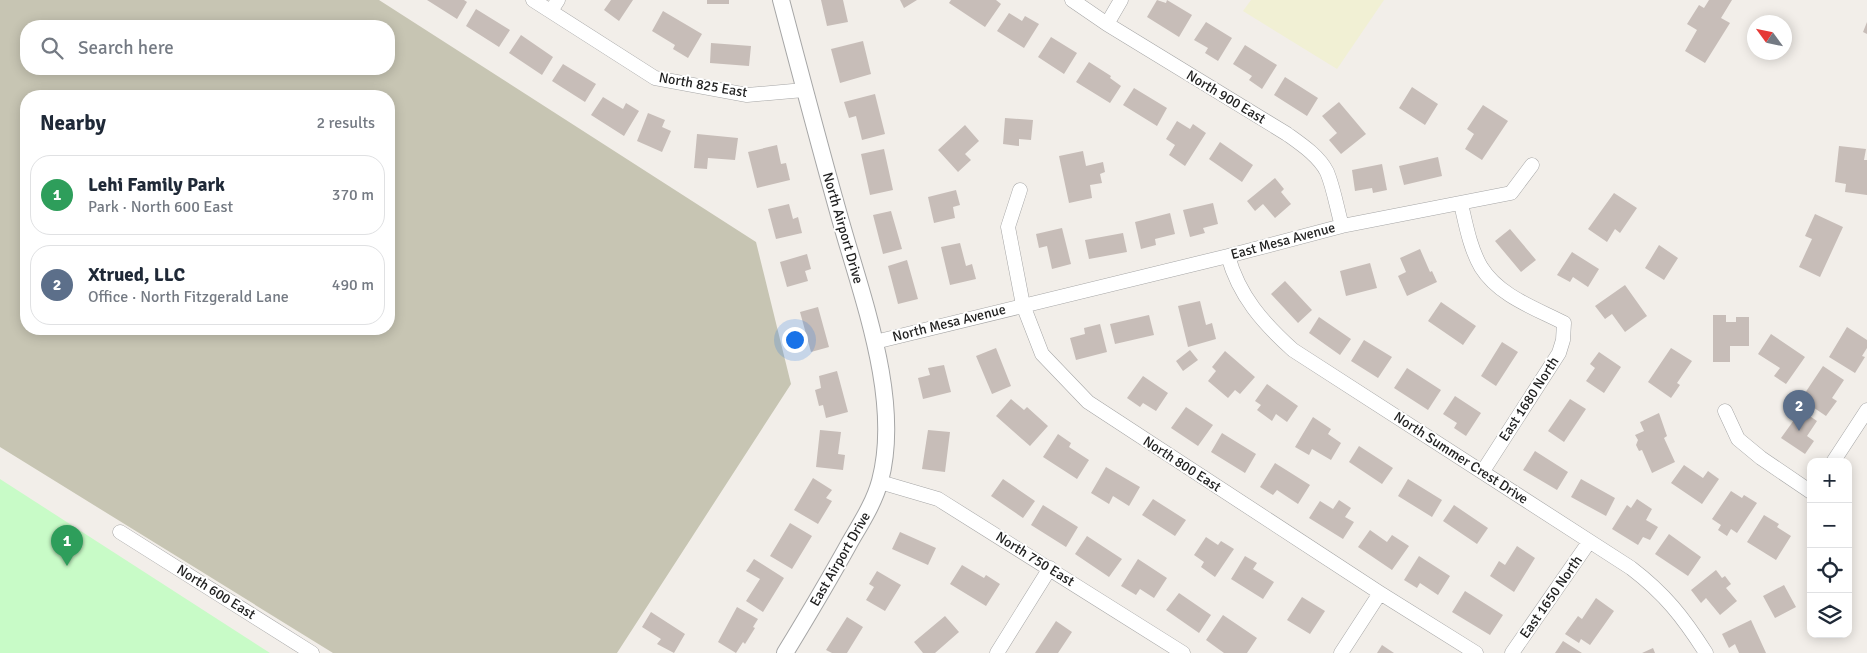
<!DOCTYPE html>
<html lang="en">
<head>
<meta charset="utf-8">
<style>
	:root { --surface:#fff; --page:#f2f2f3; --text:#1f2937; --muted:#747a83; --line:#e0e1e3; --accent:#ea580c }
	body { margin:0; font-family:Signika,sans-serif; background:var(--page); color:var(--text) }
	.controls { position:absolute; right:15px; bottom:15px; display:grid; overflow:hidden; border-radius:10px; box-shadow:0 2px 12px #0003 }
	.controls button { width:45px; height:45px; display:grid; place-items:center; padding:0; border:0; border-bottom:1px solid var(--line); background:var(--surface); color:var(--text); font:25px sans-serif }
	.compass { position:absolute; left:1747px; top:15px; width:45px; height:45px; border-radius:50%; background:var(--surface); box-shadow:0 2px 12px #0003; rotate:303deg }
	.you { position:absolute; left:794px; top:339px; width:18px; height:18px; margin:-12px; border:4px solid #fff; border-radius:50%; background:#1a73e8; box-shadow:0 0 0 8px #1a73e833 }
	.badge { display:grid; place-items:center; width:32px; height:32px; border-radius:50%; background:var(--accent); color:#fff; font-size:16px; font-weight:700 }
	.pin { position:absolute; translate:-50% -41px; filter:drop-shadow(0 1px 2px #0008) }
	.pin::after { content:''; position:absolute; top:26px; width:18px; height:15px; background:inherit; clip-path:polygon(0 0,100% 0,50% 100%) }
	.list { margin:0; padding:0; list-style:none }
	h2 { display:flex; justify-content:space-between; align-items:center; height:65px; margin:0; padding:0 20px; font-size:21px }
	h2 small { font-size:16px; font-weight:400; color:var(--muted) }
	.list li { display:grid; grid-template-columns:32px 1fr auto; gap:15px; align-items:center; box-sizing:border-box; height:80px; margin:0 10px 10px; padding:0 10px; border:1px solid var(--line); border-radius:20px }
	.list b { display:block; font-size:19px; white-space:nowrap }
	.list p { margin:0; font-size:16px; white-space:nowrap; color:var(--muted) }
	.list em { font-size:16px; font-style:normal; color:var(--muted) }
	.icon { flex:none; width:28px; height:28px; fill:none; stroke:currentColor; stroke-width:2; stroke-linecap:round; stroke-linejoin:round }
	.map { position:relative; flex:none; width:1867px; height:653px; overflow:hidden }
	.search { position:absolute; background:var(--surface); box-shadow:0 2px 12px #0003; left:20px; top:20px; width:375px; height:55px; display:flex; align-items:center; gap:12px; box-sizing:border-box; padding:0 18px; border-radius:20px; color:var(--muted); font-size:19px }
	.panel { position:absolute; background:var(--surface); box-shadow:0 2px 12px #0003; left:20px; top:90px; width:375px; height:245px; border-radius:20px }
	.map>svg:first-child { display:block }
	.construction { fill:#c7c5b3; fill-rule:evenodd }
	.farmland { fill:#f1f0d4 }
	.park { fill:#c8fbc7 }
	.building { fill:#c7bdb8 }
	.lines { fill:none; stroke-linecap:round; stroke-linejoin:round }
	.minor-casing { stroke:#a6a6a6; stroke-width:15 }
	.tertiary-casing { stroke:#a6a6a6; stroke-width:18 }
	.minor { stroke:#fff; stroke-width:14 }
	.tertiary { stroke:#fff; stroke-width:16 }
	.labels { text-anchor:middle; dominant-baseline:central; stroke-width:4; stroke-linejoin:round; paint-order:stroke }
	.street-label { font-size:14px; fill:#222; stroke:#fff }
</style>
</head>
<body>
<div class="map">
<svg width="1867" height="653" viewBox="0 0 1867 653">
	<rect width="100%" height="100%" fill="#f2eee9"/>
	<path class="construction" d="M0 0H379L756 242 791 384 617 653H333L0 447ZM26 26H389V69H26ZM26 96H389V329H26Z"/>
	<path class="farmland" d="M1251 0H1384L1337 69 1243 11Z"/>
	<path class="park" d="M0 479 270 653H0Z"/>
	<path class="building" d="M427 0H464L467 2 457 19Z
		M611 0H633L619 21 604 10Z
		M707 0H729V4H707Z
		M821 0H843L848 22 827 26Z
		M900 0H917L904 8Z
		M951 0H996L1001 4 985 27 949 3Z
		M1157 0 1166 3 1167 0 1192 15 1179 37 1147 17Z
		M1709 0H1732L1721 18 1730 23 1705 63 1685 51 1697 30 1687 24 1699 5 1704 8Z
		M476 9 510 30 499 47 466 26Z
		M663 11 702 34 688 58 673 49 675 45 652 31Z
		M1009 13 1022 21 1025 16 1039 24 1024 48 997 31Z
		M1206 22 1232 38 1218 61 1205 53 1208 48 1194 40Z
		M1867 22V34L1863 32Z
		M521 35 553 57 542 75 509 53Z
		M1051 37 1077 53 1064 74 1038 57Z
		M863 41 871 74 840 83 831 49Z
		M711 43 751 46 749 66 710 63Z
		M1245 45 1277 65 1262 89 1249 80 1252 76 1233 64Z
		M1089 62 1111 76 1110 78 1121 86 1110 103 1076 82Z
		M563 64 596 84 585 102 552 81Z
		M1285 77 1318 98 1307 116 1274 95Z
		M1412 87 1438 104 1425 125 1399 108Z
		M1134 88 1167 108 1157 126 1123 105Z
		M875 94 885 134 862 140 856 116 849 118 844 102Z
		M603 97 623 109 626 103 639 111 624 136 591 115Z
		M1339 102 1366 134 1341 154 1329 140 1337 133 1322 116Z
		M1483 105 1508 121 1482 160 1465 149 1474 134 1467 129Z
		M648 113 665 120 662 127 671 131 662 152 637 141Z
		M1005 118 1033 120 1031 140 1019 139V146L1003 144Z
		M1177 121 1190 129 1193 124 1206 133 1185 166 1169 155 1175 145 1166 139Z
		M965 125 979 141 965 154 971 160 958 172 938 150Z
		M697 134 738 138 735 160 708 158 707 169 694 168Z
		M1220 142 1253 165 1242 182 1209 159Z
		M777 145 781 164 786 163 790 180 757 188 748 152Z
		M1839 146 1866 149 1864 160H1867V195L1845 192 1846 184 1835 182Z
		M884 149 893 190 870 195 861 154Z
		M1083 151 1086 166 1103 162 1105 172 1100 174 1102 183 1090 185 1092 198 1069 203 1059 156Z
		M1438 157 1442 176 1404 185 1399 166Z
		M1382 164 1387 190 1373 193 1372 188 1355 191 1352 170Z
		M1275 178 1284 189 1281 192 1291 204 1275 218 1263 204 1255 211 1247 201Z
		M956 190 960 205 953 207 955 218 934 223 928 197Z
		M1614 193 1637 208 1620 233 1615 229 1607 242 1588 229Z
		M1213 203 1218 224 1203 228 1205 233 1190 237 1183 210Z
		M789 204 793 219 798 217 802 233 776 239 768 209Z
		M891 211 902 249 883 254 873 215Z
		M1170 213 1175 234 1155 239 1156 245 1141 249 1135 222Z
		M1815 214 1843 227 1820 277 1799 267 1812 239 1805 236Z
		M1062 228 1071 264 1052 269 1047 246 1039 248 1036 234Z
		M1510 229 1536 260 1521 272 1495 241Z
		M1123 233 1127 252 1089 259 1085 240Z
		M960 243 966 266 972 264 976 279 950 285 941 247Z
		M1659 245 1678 258 1664 280 1645 268Z
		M1420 249 1430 272 1432 271 1437 282 1407 296 1398 276 1406 272 1400 258Z
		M1572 252 1599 269 1588 287 1573 277 1570 282 1557 275Z
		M807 254 811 269 805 271 808 281 787 287 780 262Z
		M907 260 918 299 898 304 888 266Z
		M1370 263 1377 288 1346 296 1340 271Z
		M1285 281 1312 310 1298 323 1271 294Z
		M1625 285 1647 316 1625 332 1612 314 1605 319 1595 306Z
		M1200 301 1206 325 1212 323 1216 339 1188 347 1178 306Z
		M1441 302 1476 326 1463 345 1428 321Z
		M818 307 829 347 811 352 800 312Z
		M1149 315 1154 335 1115 344 1110 324Z
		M1713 315H1726V322H1736V317H1749V346H1730V362H1713Z
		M1319 317 1351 339 1340 355 1309 333Z
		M1100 324 1107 352 1076 360 1070 338 1085 334 1084 328Z
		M1847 327 1867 340V348L1862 356 1865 357 1855 373 1829 357Z
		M1771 334 1805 357 1786 384 1774 376 1780 368 1758 354Z
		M1364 340 1392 357 1378 378 1351 361Z
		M1502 342 1518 352 1496 386 1481 376Z
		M996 348 1011 386 992 394 976 356Z
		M1671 348 1692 361 1677 383 1680 385 1671 398 1648 382Z
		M1190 350 1198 360 1183 371 1176 361Z
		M1225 351 1255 377 1240 394 1235 390 1228 398 1208 381 1216 371 1212 367Z
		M1599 352 1621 367 1604 393 1586 381 1595 368 1590 364Z
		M944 365 951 392 923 399 918 378 930 375 928 368Z
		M1823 366 1844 380 1832 398 1837 401 1826 416 1801 399Z
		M1407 368 1441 390 1428 410 1394 388Z
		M837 371 848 412 826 418 823 405 819 406 815 390 821 388 819 376Z
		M1143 376 1168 393 1156 411 1143 403 1140 407 1127 398Z
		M1267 384 1298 406 1287 422 1276 414 1272 421 1257 410 1261 405 1255 401Z
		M1455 396 1481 413 1466 436 1454 428 1457 423 1443 414Z
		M1011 399 1024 410 1027 407 1048 426 1030 446 996 416Z
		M1570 399 1586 409 1564 442 1548 431Z
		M1795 406 1817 421 1807 436 1814 441 1805 454 1781 438 1794 420 1788 416Z
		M1186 407 1213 425 1198 446 1171 428Z
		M1659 413 1667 436 1664 438 1675 462 1652 473 1642 450 1639 451 1636 445 1638 440 1635 435 1644 431 1640 422Z
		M1313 417 1331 429 1328 434 1341 443 1331 460 1312 449 1309 455 1295 447Z
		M820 430 841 432 838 454 845 455 843 470 816 467Z
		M928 430 950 432 945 472 922 469Z
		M1222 433 1256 454 1245 473 1211 452Z
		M1058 434 1071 443 1069 447 1089 460 1077 479 1043 457Z
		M1359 446 1393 468 1382 484 1349 462Z
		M1535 451 1568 472 1557 490 1523 470Z
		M1275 463 1310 485 1298 504 1277 490 1273 495 1260 487Z
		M1684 465 1703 478 1708 471 1719 479 1702 504 1671 483Z
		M1106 467 1140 487 1129 506 1113 496 1109 504 1091 493Z
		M813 478 832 490 826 498 832 501 818 524 794 510Z
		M1003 479 1035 501 1023 518 991 496Z
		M1408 479 1442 500 1432 517 1398 496Z
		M1581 479 1615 498 1606 516 1571 497Z
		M1731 491 1742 498 1744 495 1757 503 1737 533 1731 529 1727 536 1718 530 1721 525 1712 519Z
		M1153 499 1186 520 1175 536 1142 515Z
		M1637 499 1652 509 1646 520 1658 527 1650 540 1643 537 1638 545 1612 529 1627 505 1631 508Z
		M1339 500 1351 508 1345 517 1354 522 1343 539 1309 518 1320 501 1333 509Z
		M1043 505 1078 527 1066 547 1031 525Z
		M1454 505 1488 528 1477 544 1443 521Z
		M1764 515 1779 524 1777 527 1791 536 1776 560 1747 542Z
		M790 523 812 536 792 569 770 556Z
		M1370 530 1387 542 1392 535 1409 546 1392 570 1358 547Z
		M900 532 936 548 928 565 892 549Z
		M1669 534 1701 557 1688 576 1655 554Z
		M1087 536 1122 559 1109 577 1075 554Z
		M1206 537 1218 545 1221 541 1234 549 1215 577 1201 567 1204 562 1194 555Z
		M1517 546 1535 558 1514 592 1490 576 1499 561 1505 565Z
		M1245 556 1257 563 1253 569 1274 582 1263 599 1231 579Z
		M1419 556 1450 576 1438 595 1420 583 1417 588 1404 580Z
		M754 559 784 578 763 612 746 601 760 579 746 571Z
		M1138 559 1167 578 1154 598 1140 589 1136 595 1121 586Z
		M962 565 984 578 986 575 1000 584 986 606 950 584Z
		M1716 570 1722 578 1725 576 1731 584 1726 588 1737 601 1720 615 1706 598 1701 603 1691 590Z
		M877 571 901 585 885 611 866 600 874 587 869 584Z
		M1784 585 1796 607 1775 618 1763 596Z
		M1465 591 1503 615 1490 635 1452 612Z
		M1179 593 1211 615 1199 633 1166 610Z
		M1302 597 1325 611 1310 634 1287 620Z
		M1596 598 1614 611 1590 645 1581 639 1579 643 1565 634 1578 616 1582 619Z
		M737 607 758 619 753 627 755 628 745 644 743 642 736 653 718 642Z
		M651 612 685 634 674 653 657 644 661 639 642 627Z
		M1223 615 1257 638 1247 653H1224L1206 640Z
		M945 616 959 632 935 653H923L914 642Z
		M847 617 863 627 847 653H832L826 650Z
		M1751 620 1766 653H1739L1735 644 1729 648 1722 634Z
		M1056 621 1072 632 1058 653H1035Z
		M1563 641 1582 653H1555Z
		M1382 645 1394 653H1377Z
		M1653 648 1655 653H1642Z"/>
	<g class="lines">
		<g class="minor-casing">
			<path id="minor" d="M533 0 655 78 747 95 804 90
				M1072 0 1107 24 1287 134C1301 144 1319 156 1327 172 1334 189 1337 209 1342 226
				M551 11 558 0
				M1107 24 1121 0
				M1020 190 1008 227 1023 305 1042 354 1088 402 1380 593 1476 653
				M1461 204C1466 225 1470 248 1481 267 1499 296 1535 308 1564 323L1563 340 1559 353 1483 471
				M1228 256C1239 296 1263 323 1293 350L1631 568C1665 594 1683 617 1706 653
				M875 342 1228 256 1342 226 1511 193 1532 165
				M1725 411 1738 439 1761 458 1811 492
				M1833 462 1867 410
				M880 482 938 499 1183 653
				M120 532 312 653
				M997 653 1050 568
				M1341 653 1380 593
				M1512 653 1589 542"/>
		</g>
		<g class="tertiary-casing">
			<path id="tertiary" d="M781 0C800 72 819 144 839 215 861 295 902 399 880 481 874 503 861 523 850 542 829 580 807 617 785 653"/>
		</g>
		<use href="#minor" class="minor"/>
		<use href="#tertiary" class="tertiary"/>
	</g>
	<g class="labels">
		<g class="street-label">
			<text transform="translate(703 85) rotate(10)">North 825 East</text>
			<text transform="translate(1226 97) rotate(31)">North 900 East</text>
			<text transform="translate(843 228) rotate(74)">North Airport Drive</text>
			<text transform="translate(1283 241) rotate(-15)">East Mesa Avenue</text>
			<text transform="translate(949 323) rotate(-14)">North Mesa Avenue</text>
			<text transform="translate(1529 399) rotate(-57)">East 1680 North</text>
			<text transform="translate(1461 458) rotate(33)">North Summer Crest Drive</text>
			<text transform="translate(1182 464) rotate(33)">North 800 East</text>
			<text transform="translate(840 559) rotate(-60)">East Airport Drive</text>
			<text transform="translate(1035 559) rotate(32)">North 750 East</text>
			<text transform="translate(216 592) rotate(32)">North 600 East</text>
			<text transform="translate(1551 597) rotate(-55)">East 1650 North</text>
		</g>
	</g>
</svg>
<div class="controls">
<button>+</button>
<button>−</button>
<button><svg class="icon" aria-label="locate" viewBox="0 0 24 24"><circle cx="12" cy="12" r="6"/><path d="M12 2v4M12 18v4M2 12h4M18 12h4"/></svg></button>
<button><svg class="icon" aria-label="layers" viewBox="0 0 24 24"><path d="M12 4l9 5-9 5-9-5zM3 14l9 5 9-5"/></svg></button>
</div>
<svg class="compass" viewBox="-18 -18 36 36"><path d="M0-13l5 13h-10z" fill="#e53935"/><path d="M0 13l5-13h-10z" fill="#747a83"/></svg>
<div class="you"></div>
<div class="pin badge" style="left:67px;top:566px;background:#2e9e5b">1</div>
<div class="pin badge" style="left:1799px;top:431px;background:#5c6f8a">2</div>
<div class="search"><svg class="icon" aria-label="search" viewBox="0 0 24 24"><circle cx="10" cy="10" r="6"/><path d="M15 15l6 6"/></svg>Search here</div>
<section class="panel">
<h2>Nearby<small>2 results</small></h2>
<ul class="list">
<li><span class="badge" style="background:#2e9e5b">1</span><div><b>Lehi Family Park</b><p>Park · North 600 East</p></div><em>370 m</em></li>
<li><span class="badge" style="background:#5c6f8a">2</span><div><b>Xtrued, LLC</b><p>Office · North Fitzgerald Lane</p></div><em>490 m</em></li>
</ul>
</section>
</div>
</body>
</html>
